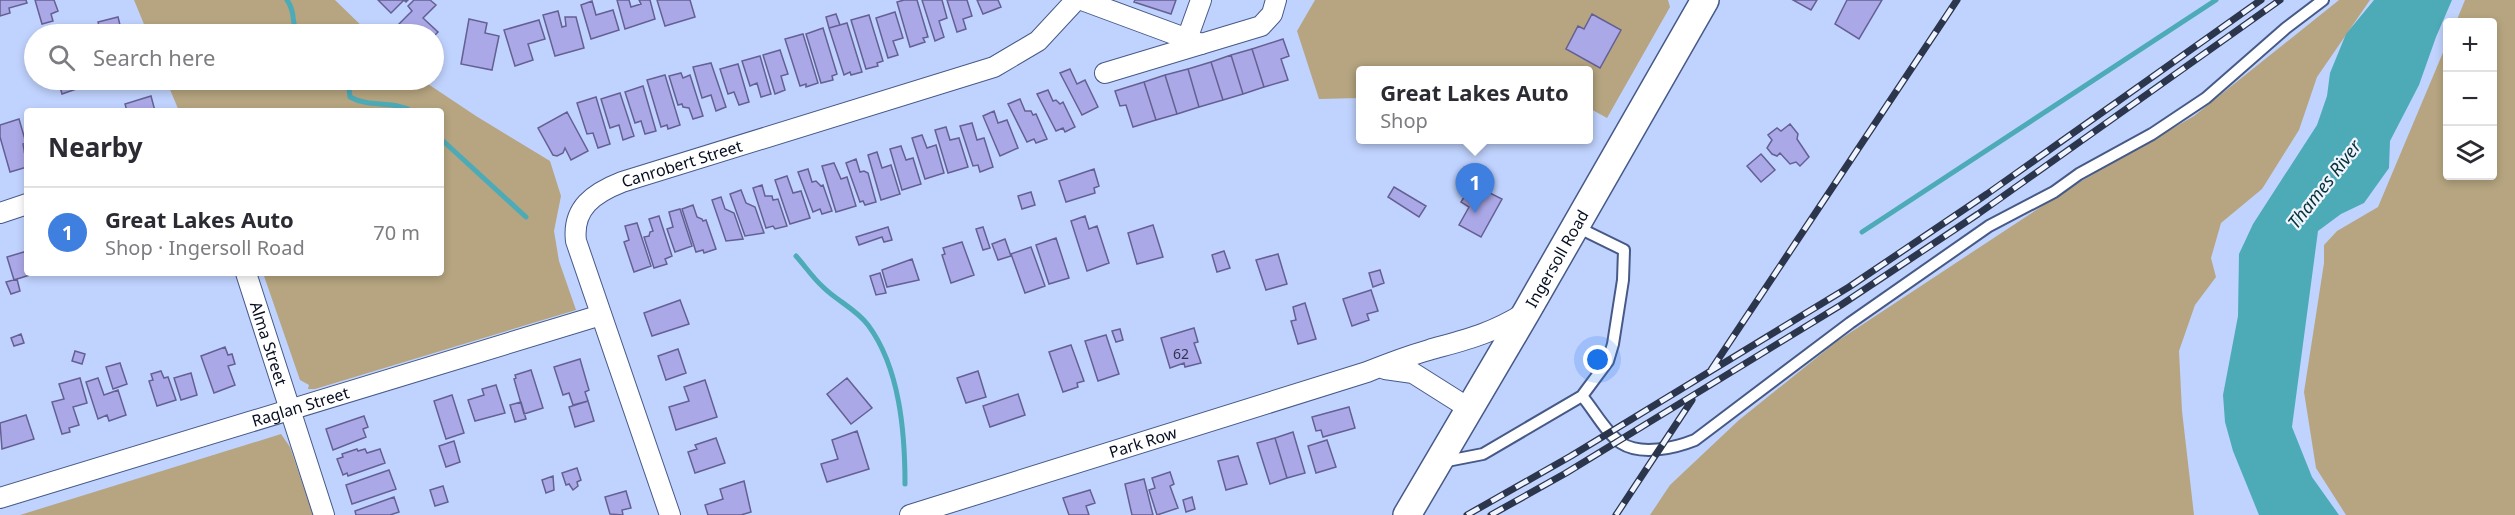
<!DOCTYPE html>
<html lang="en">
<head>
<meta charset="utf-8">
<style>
	:root { --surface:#fff; --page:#f7f7f7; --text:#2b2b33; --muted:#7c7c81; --line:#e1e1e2; --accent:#786332 }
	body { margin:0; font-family:"Noto Sans",sans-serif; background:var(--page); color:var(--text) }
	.controls { position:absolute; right:18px; top:18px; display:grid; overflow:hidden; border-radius:6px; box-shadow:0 3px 9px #0003 }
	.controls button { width:54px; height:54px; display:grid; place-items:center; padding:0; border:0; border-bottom:2px solid var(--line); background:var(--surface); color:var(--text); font:30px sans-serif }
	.you { position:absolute; left:1598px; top:360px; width:21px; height:21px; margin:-15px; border:4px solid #fff; border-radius:50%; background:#1a73e8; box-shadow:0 0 0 9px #1a73e833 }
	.badge { display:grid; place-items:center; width:39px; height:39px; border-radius:50%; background:var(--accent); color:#fff; font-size:20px; font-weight:700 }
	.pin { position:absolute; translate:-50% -50px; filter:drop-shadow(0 2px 3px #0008) }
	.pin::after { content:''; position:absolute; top:32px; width:21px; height:18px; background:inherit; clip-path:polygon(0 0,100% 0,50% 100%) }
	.popup { position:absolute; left:1356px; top:66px; width:237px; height:78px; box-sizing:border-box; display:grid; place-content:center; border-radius:6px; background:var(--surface); filter:drop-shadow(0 2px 4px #0005); font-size:20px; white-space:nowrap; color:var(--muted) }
	.popup b { font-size:22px; color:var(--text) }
	.popup::after { content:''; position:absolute; left:50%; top:100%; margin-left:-12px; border:12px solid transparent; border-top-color:var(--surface) }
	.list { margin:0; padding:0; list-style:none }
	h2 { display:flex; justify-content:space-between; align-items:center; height:78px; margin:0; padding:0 24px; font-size:26px }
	h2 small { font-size:20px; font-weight:400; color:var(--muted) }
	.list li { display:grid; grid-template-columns:39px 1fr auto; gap:18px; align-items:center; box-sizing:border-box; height:90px; padding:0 24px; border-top:2px solid var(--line) }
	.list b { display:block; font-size:22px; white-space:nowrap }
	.list p { margin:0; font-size:20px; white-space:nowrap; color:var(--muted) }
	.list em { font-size:20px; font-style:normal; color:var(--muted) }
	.icon { flex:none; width:33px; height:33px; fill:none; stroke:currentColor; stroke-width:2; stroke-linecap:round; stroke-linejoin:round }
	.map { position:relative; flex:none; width:2515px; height:515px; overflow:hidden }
	.search { position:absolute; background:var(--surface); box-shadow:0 3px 9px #0003; left:24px; top:24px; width:420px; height:66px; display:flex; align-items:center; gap:15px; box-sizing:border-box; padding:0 21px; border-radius:33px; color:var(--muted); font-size:22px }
	.panel { position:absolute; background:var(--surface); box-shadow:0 3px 9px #0003; left:24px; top:108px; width:420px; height:168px; border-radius:6px }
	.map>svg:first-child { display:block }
	.green { fill:#b6a580 }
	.water { fill:#4dabb7 }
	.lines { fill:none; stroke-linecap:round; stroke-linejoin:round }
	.stream { stroke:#4dabb7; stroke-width:5 }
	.building { fill:#aba8e7; stroke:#646093; stroke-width:1.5 }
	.lane-casing { stroke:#465987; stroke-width:14 }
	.street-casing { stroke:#465987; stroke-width:22 }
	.secondary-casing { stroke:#465987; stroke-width:30 }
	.lane { stroke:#fff; stroke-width:10 }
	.street { stroke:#fff; stroke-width:20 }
	.secondary { stroke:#fff; stroke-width:27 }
	.rail-casing { stroke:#2b354c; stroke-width:7 }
	.rail { stroke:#eff4ff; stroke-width:4.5; stroke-dasharray:14; stroke-linecap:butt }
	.labels { text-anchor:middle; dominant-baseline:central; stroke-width:4.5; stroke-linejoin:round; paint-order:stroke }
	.number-label { font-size:14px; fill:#2f3451 }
	.street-label { font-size:16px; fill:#060d1f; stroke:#eff4ff }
	.water-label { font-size:18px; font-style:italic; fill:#043338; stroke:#eff4ff }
</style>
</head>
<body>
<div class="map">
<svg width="2515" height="515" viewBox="0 0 2515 515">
	<rect width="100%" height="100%" fill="#c0d3fe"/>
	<path class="green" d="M134 0H335L370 34H148Z
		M1315 0H1668L1670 7 1607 118 1589 108V70H1361V98L1319 99 1297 31Z
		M2339 0H2370L2317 77 2299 130 2262 189 2221 223 2211 258 2216 277 2195 305 2179 351 2182 411 2194 515H1650L1670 485 1739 420 1836 342 2071 187 2194 116Z
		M2465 0H2515V515H2346L2316 468 2304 392 2324 263V245L2337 231 2378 207 2447 43 2448 176H2492V22H2456Z
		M166 80H422L476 116 550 161 561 196 554 231 559 261 576 310 315 389H308L309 385 300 380 263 273H441V111H179Z
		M281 434 290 447 313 515H20Z"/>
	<path class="water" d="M2374 0H2452L2436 37 2419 85 2390 141 2389 168 2364 203 2341 214 2318 231 2292 427 2312 477 2339 515H2259L2233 451 2225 422 2223 395 2238 316 2239 254 2253 224 2317 125 2327 96 2330 73 2346 34Z"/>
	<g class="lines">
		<path class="stream" d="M287 0C297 14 290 22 298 34
			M348 80 350 97C369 108 393 100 411 111
			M441 139 526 217
			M1862 232 2216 0
			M796 256C805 266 813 278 823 287 837 301 856 309 868 325 900 368 905 433 905 484"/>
	</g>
	<path class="building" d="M0 0H26L27 3 9 8 10 13 0 16Z
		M35 0H54L58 11 51 14 53 21 42 24Z
		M378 0H408L406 2 404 0 391 13Z
		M414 0H430L436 5 423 18 438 32 434 36 399 34 394 29 412 11 408 6Z
		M617 0H629L631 7 641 4 639 0H650L655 19 625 29Z
		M657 0H690L695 17 665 26Z
		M904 0H917L928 37 923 38 925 42 910 47 897 2Z
		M922 0H942L947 18 939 21 944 37 935 41Z
		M947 0H967L972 16 963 19 966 29 957 32Z
		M977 0H998L1001 7 983 14Z
		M1135 0H1176L1171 14 1134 2Z
		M1793 0H1817L1811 10Z
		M1847 0H1882L1859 39 1835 24Z
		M592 1 596 15 613 10 619 30 591 39 581 5Z
		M558 11 562 27 566 26 565 17H576L584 48 555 56 543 15Z
		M895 12 903 38 893 41 898 55 888 58 876 18Z
		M836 14 840 25 829 28 826 17Z
		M1592 14 1621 30 1600 68 1566 49 1578 26 1584 29Z
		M869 15 883 61 877 63 878 66 866 69 851 20Z
		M118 17 122 33 101 34 98 22Z
		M469 19 487 23 485 33 499 36 492 70 461 64Z
		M539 20 545 39 528 44 533 60 515 66 504 30Z
		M847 23 862 72 851 75 850 72 844 75 829 28Z
		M823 28 837 74 832 76 833 80 821 83 806 34Z
		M803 34 818 83 806 87V84L800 86 785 39Z
		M1283 39 1289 56 1281 59 1288 80 1264 87 1252 49Z
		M1252 49 1264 87 1243 94 1231 55Z
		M780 50 788 74 781 76 785 90 775 94 763 55Z
		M1231 55 1243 94 1223 100 1211 62Z
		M760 56 771 94 761 97 757 83 750 86 742 61Z
		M1211 62 1223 100 1199 107 1188 69Z
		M711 63 726 107 716 111 711 95 702 98 693 67Z
		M738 64 749 102 739 105 734 92 728 94 720 69Z
		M1070 69 1077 84 1085 80 1098 107 1082 115 1060 73Z
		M1188 69 1199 107 1177 114 1165 75Z
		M681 73 683 78 690 75 703 116 693 119 689 108 683 107 682 104 678 105 669 76Z
		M665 75 680 125 668 129 667 125 661 127 647 80Z
		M1165 75 1177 114 1156 120 1144 82Z
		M58 80H80L82 87 62 94Z
		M1144 82 1156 120 1133 127 1126 105 1120 106 1115 91Z
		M643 86 656 131 645 134 641 121 635 123 625 92Z
		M1048 90 1053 101 1056 100 1060 104 1063 102 1075 127 1065 132 1063 128 1056 131 1037 94Z
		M620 93 634 136 623 140 619 125 610 128 601 99Z
		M151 96 155 111H127L125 104Z
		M596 97 610 144 598 148 593 133 587 134 577 103Z
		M1020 99 1025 111H1031L1033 115 1036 114 1047 139 1036 143 1034 139 1027 142 1008 104Z
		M994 111 998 123 1007 120 1018 148 1000 156 983 116Z
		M567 112 588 151 571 160 565 148 563 153 557 156 553 155 538 128Z
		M19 119 26 143 23 144 27 167 10 172 0 137V125Z
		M972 123 977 140 984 138 993 167 980 172 978 165 973 166 960 126Z
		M1790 124 1798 134 1797 139 1809 157 1800 166 1796 162 1790 164 1780 153 1777 156 1772 154 1767 148 1772 140 1768 135 1777 128 1781 131Z
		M946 127 950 140 959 138 968 167 948 173 935 130Z
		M922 135 927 148 936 145 944 173 925 179 912 138Z
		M901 146 906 160 913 158 921 184 902 190 890 149Z
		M877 152 882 168 891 165 900 194 881 200 868 155Z
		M1761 154 1775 170 1761 182 1747 166Z
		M856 159 860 172 864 171 868 173 876 202 865 205 863 201 860 202 846 163Z
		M834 163 841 179 847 177 856 206 836 212 822 166Z
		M808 169 812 182 816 181 821 186 823 185 832 211 822 214 820 209 813 212 798 172Z
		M1094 169 1099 186 1094 188 1095 193 1066 202 1059 181Z
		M787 176 793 193 801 191 810 218 790 224 775 180Z
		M762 185 765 196H772L773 200 778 199 787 226 775 229 773 226 766 228 753 188Z
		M1394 187 1426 206 1419 217 1388 197Z
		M1480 188 1502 199 1481 237 1459 225 1469 207 1461 202 1469 189 1477 191Z
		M741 190 746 203 755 207 764 233 745 236 730 194Z
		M1031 192 1035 205 1022 209 1018 196Z
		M721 197 725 209 734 213 743 239 726 241 712 200Z
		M693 205 697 217 702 219 703 221 706 220 716 249 704 253 703 250 696 252 682 209Z
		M680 209 692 246 675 252 667 229 673 227 669 212Z
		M659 216 672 256 665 259 667 264 654 268 644 237 649 236 650 232 653 231 649 219Z
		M1085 216 1089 229 1097 226 1109 263 1087 271 1071 221Z
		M637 223 651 266 634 272 624 242 629 240 625 226Z
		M1153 225 1163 257 1137 264 1128 233Z
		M888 227 892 240 884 242 882 237 859 245 856 237Z
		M983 227 990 248 983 250 976 229Z
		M1056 238 1069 278 1049 284 1036 245Z
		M1005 239 1011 256 998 260 992 244Z
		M962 242 974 275 951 283 942 255 945 254 943 248Z
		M1031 247 1045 286 1025 293 1011 254Z
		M27 251V273H36L14 280 7 257Z
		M1224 251 1230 268 1217 272 1212 255Z
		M1278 254 1287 284 1266 290 1256 260Z
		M912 259 919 280 887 287 882 270Z
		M1380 270 1384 283 1373 287 1369 273Z
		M880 273 886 293 876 295 870 276Z
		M17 279 20 291 11 294 6 282Z
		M1371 290 1378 311 1367 314 1369 320 1352 326 1343 299Z
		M680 300 689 324 652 336 644 313Z
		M1305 303 1316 339 1298 344 1291 321 1296 320 1293 307Z
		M1194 328 1198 342 1194 343 1201 363 1185 367 1184 363 1170 368 1161 338Z
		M1120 329 1123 340 1116 342 1112 331Z
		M21 334 24 343 14 346 11 338Z
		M1106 335 1119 374 1098 381 1085 341Z
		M1071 345 1084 381 1077 383 1078 387 1063 392 1049 352Z
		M225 347 228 355 232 354 235 364 228 366 235 385 214 393 201 356Z
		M678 349 686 373 666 380 658 356Z
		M75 351 85 354 82 364 72 361Z
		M580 359 589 390 585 392 588 401 573 405 569 393 563 395 554 367Z
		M120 363 127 384 113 389 106 367Z
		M531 370 543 408 524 414 514 379 516 378 515 375Z
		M161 371 164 378 168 377 176 400 157 406 149 381 153 380 151 374Z
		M978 371 986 397 966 403 957 378Z
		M191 373 197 395 181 400 174 378Z
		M80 378 87 403 73 407 79 425 69 428 70 432 62 434 52 402 64 399 59 384Z
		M98 378 104 395 118 390 126 415 109 421 107 415 98 419 86 382Z
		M847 378 872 408 851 424 827 394Z
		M705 380 717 417 676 430 669 407 689 401 684 387Z
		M496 385 505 413 475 421 468 400 484 395 482 389Z
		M1018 394 1025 415 990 427 983 406Z
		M452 395 464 433 446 439 434 401Z
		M588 401 594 421 575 427 569 407Z
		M521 402 526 419 515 422 510 405Z
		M1349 407 1355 428 1323 437 1321 430 1316 431 1312 417Z
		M26 415 34 439 2 449 0 423Z
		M364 416 368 427 363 429 366 437 333 450 326 429Z
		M857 431 869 469 827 482 821 464 838 459 832 440Z
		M1293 432 1305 473 1287 478 1275 438Z
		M716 438 725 463 695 473 688 452 697 449 695 445Z
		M1275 438 1287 478 1270 484 1257 443Z
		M1327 440 1336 467 1316 473 1308 446Z
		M454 441 460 462 446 467 439 446Z
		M357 449 358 451 365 449 367 453 380 449 385 463 348 476 347 473 343 475 337 459 343 457 342 454Z
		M1238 456 1247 484 1226 490 1218 461Z
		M577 468 581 480 577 482 578 486 573 490 569 484 566 485 562 473Z
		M389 470 396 489 352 504 346 485Z
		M1170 472 1174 484 1170 486 1178 508 1157 515 1149 490 1155 488 1152 478Z
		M553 476 554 490 546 493 542 480Z
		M1144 479 1153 515H1132L1125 484Z
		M744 481 751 512 741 515H708L705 505 723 499 720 489Z
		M443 486 448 502 435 506 430 490Z
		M1090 490 1095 503 1086 506 1089 515H1069L1063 498Z
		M626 491 631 508 622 510 623 515 610 514 605 497Z
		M394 497 399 512 390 515H356L355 511Z
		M1192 497 1195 509 1186 512 1183 500Z"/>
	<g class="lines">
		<g class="lane-casing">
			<path id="lane" d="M1582 396C1594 410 1606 433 1621 443 1641 456 1675 448 1695 440L1850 323 1989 226 2054 192 2079 174 2152 134 2206 98 2286 28 2323 0
				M1442 462 1483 454 1582 396 1608 361 1613 344 1623 280 1624 250 1577 227"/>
		</g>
		<g class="street-casing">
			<g id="street">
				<path d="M1082 0 1201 44"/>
				<path d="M1187 39 1201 0"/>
				<path d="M1105 73 1261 26 1272 14 1276 0"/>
				<path d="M0 213 27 204"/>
				<path id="s1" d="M246 273 324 515"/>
				<path d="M1385 369 1413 373 1470 409"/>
				<path id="s2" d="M0 498 601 315"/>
				<path id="s3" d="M670 515 576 241C572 208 594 193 622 182L994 67 1038 41 1076 0"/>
				<path id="s4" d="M910 515 1367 372C1387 364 1408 356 1429 350 1464 340 1491 334 1523 314"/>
			</g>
		</g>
		<g class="secondary-casing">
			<g id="secondary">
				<path id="s5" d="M1407 515 1527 311 1705 0"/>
			</g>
		</g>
		<use href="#lane" class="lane"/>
		<use href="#street" class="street"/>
		<use href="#secondary" class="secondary"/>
		<g class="rail-casing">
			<path id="rail" d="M1711 370 1957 0
				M1467 515 1571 456 1849 287 1987 194 2261 0
				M1491 515 1566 473 1841 305 1978 214 2280 0
				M1616 515 1692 400"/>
		</g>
		<use href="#rail" class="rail"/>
	</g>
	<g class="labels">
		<g class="number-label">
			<text x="1181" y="353">62</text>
		</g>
		<g class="street-label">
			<text stroke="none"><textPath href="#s3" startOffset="434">Canrobert Street</textPath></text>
			<text stroke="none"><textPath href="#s5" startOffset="297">Ingersoll Road</textPath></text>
			<text stroke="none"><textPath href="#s1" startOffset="74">Alma Street</textPath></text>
			<text stroke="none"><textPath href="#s2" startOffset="314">Raglan Street</textPath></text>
			<text stroke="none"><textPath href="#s4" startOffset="244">Park Row</textPath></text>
		</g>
		<g class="water-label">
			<text transform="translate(2324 184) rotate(-52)">Thames River</text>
		</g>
	</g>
</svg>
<div class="controls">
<button>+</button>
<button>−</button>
<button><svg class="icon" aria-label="layers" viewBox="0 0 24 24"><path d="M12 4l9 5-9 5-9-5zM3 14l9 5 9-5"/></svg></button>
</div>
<div class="you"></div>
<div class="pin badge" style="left:1475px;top:213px;background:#3f7fe0">1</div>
<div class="popup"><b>Great Lakes Auto</b>Shop</div>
<div class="search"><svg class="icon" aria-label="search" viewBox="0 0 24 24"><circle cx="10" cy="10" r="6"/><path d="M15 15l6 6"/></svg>Search here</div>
<section class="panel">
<h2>Nearby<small></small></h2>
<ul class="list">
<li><span class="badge" style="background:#3f7fe0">1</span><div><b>Great Lakes Auto</b><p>Shop · Ingersoll Road</p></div><em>70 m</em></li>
</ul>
</section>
</div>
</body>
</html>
